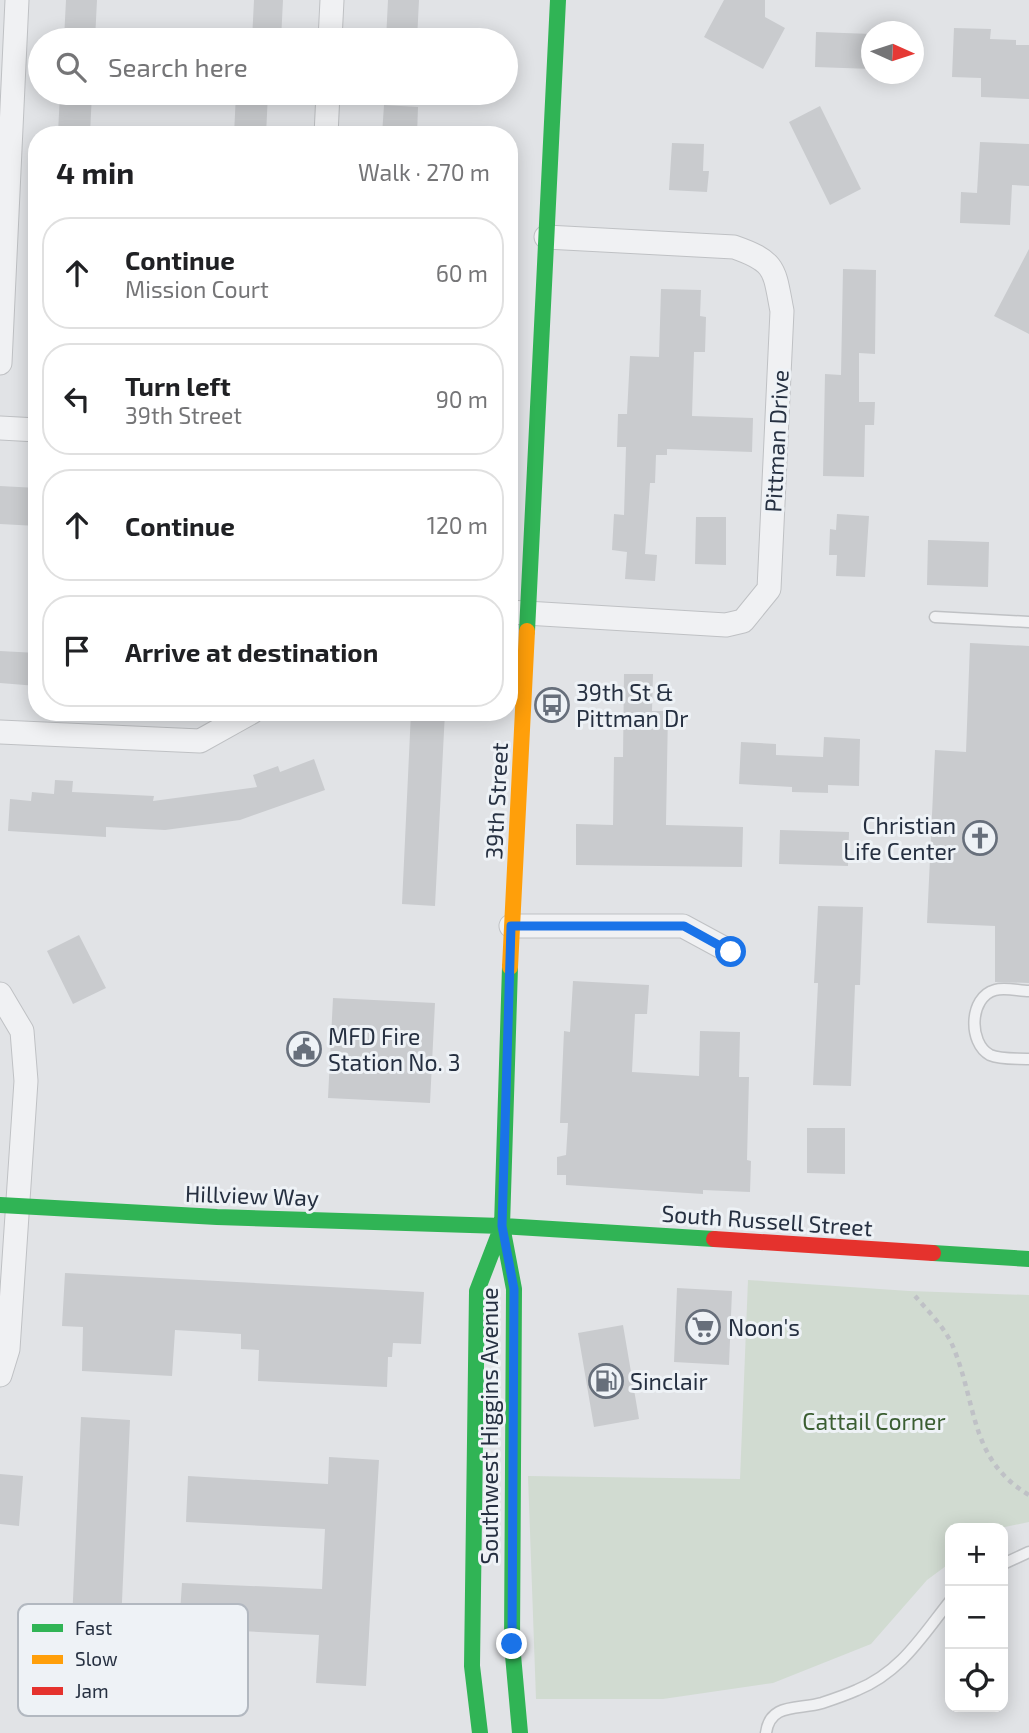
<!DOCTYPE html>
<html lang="en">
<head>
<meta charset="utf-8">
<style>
	:root { --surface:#fff; --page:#f2f2f2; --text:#202124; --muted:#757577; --line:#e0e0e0 }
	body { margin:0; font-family:"Exo 2",sans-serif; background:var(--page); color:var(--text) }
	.controls { position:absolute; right:21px; bottom:21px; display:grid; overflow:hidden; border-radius:14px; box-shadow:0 4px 18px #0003 }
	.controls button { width:63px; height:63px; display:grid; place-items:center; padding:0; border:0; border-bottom:2px solid var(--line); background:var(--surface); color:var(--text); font:35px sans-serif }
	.compass { position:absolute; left:861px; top:21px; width:63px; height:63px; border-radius:50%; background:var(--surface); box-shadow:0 4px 18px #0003; rotate:93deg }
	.stop { position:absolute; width:21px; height:21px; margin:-16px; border:5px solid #1a73e8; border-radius:50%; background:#fff }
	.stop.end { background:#1a73e8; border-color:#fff; box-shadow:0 2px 7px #0008 }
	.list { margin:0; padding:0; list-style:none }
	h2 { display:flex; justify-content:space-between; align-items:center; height:91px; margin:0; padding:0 28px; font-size:30px }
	h2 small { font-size:23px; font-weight:400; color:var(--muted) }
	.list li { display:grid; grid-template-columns:46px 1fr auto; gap:21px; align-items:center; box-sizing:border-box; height:112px; margin:0 14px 14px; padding:0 14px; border:2px solid var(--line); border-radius:28px }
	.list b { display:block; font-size:26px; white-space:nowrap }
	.list p { margin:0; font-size:23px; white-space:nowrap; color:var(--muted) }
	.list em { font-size:23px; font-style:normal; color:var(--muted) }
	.icon { flex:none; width:38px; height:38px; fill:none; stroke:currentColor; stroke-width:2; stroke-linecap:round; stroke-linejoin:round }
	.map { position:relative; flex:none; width:1029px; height:1733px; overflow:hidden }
	.search { position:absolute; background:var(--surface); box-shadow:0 4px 18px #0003; left:28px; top:28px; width:490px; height:77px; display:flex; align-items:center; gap:18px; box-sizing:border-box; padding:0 24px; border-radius:38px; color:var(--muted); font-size:26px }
	.panel { position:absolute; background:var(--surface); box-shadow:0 4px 18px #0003; left:28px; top:126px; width:490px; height:595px; border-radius:28px }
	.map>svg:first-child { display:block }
	.green { fill:#d1dbd1 }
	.building { fill:#c9cbce }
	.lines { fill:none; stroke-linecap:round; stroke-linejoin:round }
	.lane-casing { stroke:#bfc1c4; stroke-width:13 }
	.street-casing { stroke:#bfc1c4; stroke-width:25 }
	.path { stroke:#bfc1c6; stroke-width:4.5; stroke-dasharray:5 5; stroke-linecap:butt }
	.lane { stroke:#f0f1f3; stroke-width:10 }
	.street { stroke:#f0f1f3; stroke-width:23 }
	.fast { stroke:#30b455; stroke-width:16 }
	.slow { stroke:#ff9f0a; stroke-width:16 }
	.jam { stroke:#e5322d; stroke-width:16 }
	.route { stroke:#1a73e8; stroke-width:9 }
	.labels { text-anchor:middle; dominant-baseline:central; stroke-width:6; stroke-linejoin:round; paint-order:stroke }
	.street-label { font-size:23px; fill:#263041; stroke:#eef2f6 }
	.poi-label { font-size:23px; fill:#263041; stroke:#eef2f6; text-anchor:start }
	.park-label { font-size:23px; fill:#3b5e32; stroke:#eef2f6 }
	.key { fill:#eef2f6; stroke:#b2b8c0; stroke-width:2 }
	.key-label { font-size:19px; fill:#263041 }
</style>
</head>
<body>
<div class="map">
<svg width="1029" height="1733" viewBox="0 0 1029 1733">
	<rect width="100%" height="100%" fill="#e1e3e6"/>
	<path class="green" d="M748 1280 909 1291 1029 1295V1522L1000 1528H950V1563L927 1580 871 1644 773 1683 663 1699H536L528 1476 740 1479Z"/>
	<path class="building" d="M66 0H97L95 40 64 39Z
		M254 0H283L281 40H252Z
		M388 0H419L417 40H386Z
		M724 0H765V17L785 28 763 69 704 37Z
		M954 28 991 29 990 39 1016 40V45H1029V99L981 97V78L952 77Z
		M816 32 872 34V69L815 67Z
		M60 93H92L90 134 58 133Z
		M236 93H268L266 135H234Z
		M384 105 418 107 417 135H382Z
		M820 106 861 189 830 205 789 122Z
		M980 142 1029 144V186L1012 185 1010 225 960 223 961 192 977 193Z
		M672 143 704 144 703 171H709L707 192 669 190Z
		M1029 249V334L994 316Z
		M843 269 876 270 875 354 859 353V402H875L874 425H865L864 477 823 476 825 374 841 375Z
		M661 289 701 290 700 316 706 317 705 352H694L692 416 753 418 752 452 667 449V455H656L655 483H650L645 554 657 555 655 581 625 579 627 552 612 550 614 514 624 515 626 447H617L618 414H627L630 356 659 357Z
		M0 486 37 488V526L0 524Z
		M837 514 869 516 865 577 836 576 837 555H829L830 529 836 530Z
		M696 517H726V565L695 564Z
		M928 540 989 542 988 587 927 585Z
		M970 643 1029 646V983L995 982V926L927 923 935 750 966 752Z
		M0 651 37 653V686L0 683Z
		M624 674H653L652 711H668L666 825 743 827 742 867 576 865V824L613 825 614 757H623Z
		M411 712H445L435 906 402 904Z
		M824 737 860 739 859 786 828 785V793L792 792V787L739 784 741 742 776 744V755L823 757Z
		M314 759 325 790 240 820 165 830 106 827V837L8 831 10 799 31 801 32 792 54 794 55 780 73 781 72 792 154 796 153 801 257 787 253 775 278 766 280 772Z
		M780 830 849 832 848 866 779 864Z
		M818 906 863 907 860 985H855L851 1086 813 1085 818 983H814Z
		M79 935 106 988 73 1004 47 951Z
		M573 981 649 985 647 1014H635L632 1072 699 1076 700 1031 740 1032 739 1077H749L747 1160 751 1161 750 1192 703 1190V1194L566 1185V1175H557V1157L566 1155 568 1123H560L564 1031 570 1032Z
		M333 998 435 1003 430 1103 328 1098Z
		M807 1128H845V1174L807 1173Z
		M65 1273 424 1292 421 1344 393 1343 392 1357H388L387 1387 258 1381 259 1350 241 1349V1334L175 1330 172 1376 82 1371 83 1327 62 1326Z
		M677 1288 732 1291 729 1365 674 1362Z
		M623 1325 639 1419 594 1427 578 1333Z
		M81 1417 130 1420 120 1647 71 1645Z
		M329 1457 379 1460 366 1686 316 1683 319 1635 179 1628 182 1583 322 1589 325 1529 186 1522 188 1476 328 1484Z
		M0 1474 23 1476 19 1526 0 1524Z"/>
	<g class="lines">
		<g class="lane-casing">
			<path id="lane" d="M935 617 1029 622
				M1029 991C1019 991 1005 987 995 990 969 997 968 1043 990 1055 1001 1060 1018 1058 1029 1059
				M1003 1564 1029 1552
				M766 1733C770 1702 799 1710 822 1703 834 1699 846 1695 857 1690 901 1672 922 1636 950 1601"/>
		</g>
		<g class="street-casing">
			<path id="street" d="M330 40 332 0
				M326 135 328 93
				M0 363 17 0
				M0 428 37 430
				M509 612 726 625 743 621 769 589 782 311C774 270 777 262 734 247L546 237
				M0 732 200 741 252 712
				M511 926H683L731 952
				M0 994 22 1031 26 1081 8 1349 0 1375"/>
		</g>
		<path class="path" d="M915 1296C929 1312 947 1330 954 1349 977 1406 970 1460 1029 1495"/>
		<use href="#lane" class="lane"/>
		<use href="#street" class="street"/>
		<path class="fast" d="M527 631 558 0
			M510 967 502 1226 514 1289 512 1644 520 1733
			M0 1205 217 1217 502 1226 714 1239
			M933 1253 1029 1259
			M480 1733 472 1666 477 1291 502 1226"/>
		<path class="slow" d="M510 967 527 631"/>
		<path class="jam" d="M714 1239 933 1253"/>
	</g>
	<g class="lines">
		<path class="route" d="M512 1644 514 1289 502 1226 511 926H684L731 952"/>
	</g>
	<defs>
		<g id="bus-ring" transform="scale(1.75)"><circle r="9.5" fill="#eef2f6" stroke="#676f7b" stroke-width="1.5"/><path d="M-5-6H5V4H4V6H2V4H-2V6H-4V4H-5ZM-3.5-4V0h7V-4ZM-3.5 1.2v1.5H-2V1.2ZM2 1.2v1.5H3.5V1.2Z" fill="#676f7b"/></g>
		<g id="church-ring" transform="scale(1.75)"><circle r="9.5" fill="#eef2f6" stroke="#676f7b" stroke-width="1.5"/><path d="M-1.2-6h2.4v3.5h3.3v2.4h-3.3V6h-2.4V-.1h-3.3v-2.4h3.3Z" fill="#676f7b"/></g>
		<g id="civic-ring" transform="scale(1.75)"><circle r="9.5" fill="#eef2f6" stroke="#676f7b" stroke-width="1.5"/><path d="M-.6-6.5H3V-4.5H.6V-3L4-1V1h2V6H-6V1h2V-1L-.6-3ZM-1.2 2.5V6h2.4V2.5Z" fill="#676f7b"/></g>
		<g id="supermarket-ring" transform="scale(1.75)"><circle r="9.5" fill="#eef2f6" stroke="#676f7b" stroke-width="1.5"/><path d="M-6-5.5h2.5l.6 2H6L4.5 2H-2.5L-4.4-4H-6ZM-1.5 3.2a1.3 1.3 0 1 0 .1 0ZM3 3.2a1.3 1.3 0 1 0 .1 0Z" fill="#676f7b"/></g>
		<g id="fuel-ring" transform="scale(1.75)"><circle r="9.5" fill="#eef2f6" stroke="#676f7b" stroke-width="1.5"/><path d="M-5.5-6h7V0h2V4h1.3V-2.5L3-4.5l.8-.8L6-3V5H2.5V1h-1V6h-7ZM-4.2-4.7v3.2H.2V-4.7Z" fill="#676f7b"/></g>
	</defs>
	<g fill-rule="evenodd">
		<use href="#bus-ring" x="552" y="705"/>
		<use href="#church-ring" x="980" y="838"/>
		<use href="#civic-ring" x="304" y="1049"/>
		<use href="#supermarket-ring" x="703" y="1327"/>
		<use href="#fuel-ring" x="606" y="1381"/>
	</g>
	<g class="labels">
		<g class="street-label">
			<text transform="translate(776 441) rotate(-87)">Pittman Drive</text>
			<text transform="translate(496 801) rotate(-87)">39th Street</text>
			<text transform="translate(252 1195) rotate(2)">Hillview Way</text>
			<text transform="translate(767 1220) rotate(4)">South Russell Street</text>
			<text transform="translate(489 1426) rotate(-90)">Southwest Higgins Avenue</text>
		</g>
		<g class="poi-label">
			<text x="576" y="692">39th St &amp;<tspan x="576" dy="26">Pittman Dr</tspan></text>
			<text x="956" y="825" text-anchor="end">Christian<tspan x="956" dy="26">Life Center</tspan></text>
			<text x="328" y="1036">MFD Fire<tspan x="328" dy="26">Station No. 3</tspan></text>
			<text x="728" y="1327">Noon's</text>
			<text x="630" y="1381">Sinclair</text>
		</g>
		<g class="park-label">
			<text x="874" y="1421">Cattail Corner</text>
		</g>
	</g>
	<rect x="18" y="1604" width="230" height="112" rx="10" class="key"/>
	<rect x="32" y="1624" width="31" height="8" fill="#30b455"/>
	<rect x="32" y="1655" width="31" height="9" fill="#ff9f0a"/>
	<rect x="32" y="1687" width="31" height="8" fill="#e5322d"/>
	<g class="key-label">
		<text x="75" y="1635">Fast</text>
		<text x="75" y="1666">Slow</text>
		<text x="75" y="1698">Jam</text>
	</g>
</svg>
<div class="controls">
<button>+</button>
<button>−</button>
<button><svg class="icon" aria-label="locate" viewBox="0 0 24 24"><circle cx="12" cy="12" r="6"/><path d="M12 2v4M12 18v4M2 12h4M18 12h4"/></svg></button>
</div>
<svg class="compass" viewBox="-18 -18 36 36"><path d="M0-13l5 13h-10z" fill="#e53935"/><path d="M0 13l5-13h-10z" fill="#757577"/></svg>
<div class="stop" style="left:731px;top:952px"></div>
<div class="stop end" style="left:512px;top:1644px"></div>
<div class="search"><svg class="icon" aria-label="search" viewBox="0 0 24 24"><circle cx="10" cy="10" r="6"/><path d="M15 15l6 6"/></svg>Search here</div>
<section class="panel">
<h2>4 min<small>Walk · 270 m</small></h2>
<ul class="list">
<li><svg class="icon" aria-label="ahead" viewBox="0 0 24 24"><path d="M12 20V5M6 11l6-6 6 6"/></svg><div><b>Continue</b><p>Mission Court</p></div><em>60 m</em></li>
<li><svg class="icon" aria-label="left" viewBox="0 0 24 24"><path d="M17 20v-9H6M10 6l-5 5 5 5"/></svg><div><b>Turn left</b><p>39th Street</p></div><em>90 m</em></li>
<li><svg class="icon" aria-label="ahead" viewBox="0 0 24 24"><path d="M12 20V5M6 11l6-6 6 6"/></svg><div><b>Continue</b></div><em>120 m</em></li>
<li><svg class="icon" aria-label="arrive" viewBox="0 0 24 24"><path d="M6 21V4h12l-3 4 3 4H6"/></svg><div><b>Arrive at destination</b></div></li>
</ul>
</section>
</div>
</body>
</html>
